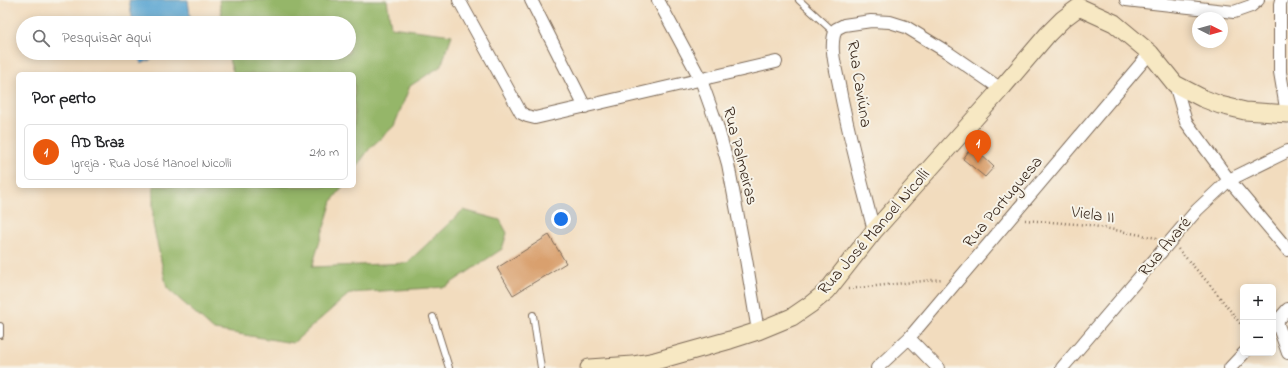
<!DOCTYPE html>
<html lang="pt">
<head>
<meta charset="utf-8">
<style>
	:root { --surface:#fff; --page:#f2f2f2; --text:#202124; --muted:#757577; --line:#e0e0e0; --accent:#ea580c }
	body { margin:0; font-family:"Indie Flower",sans-serif; background:var(--page); color:var(--text) }
	.controls { position:absolute; right:12px; bottom:12px; display:grid; overflow:hidden; border-radius:6px; box-shadow:0 2px 10px #0003 }
	.controls button { width:36px; height:36px; display:grid; place-items:center; padding:0; border:0; border-bottom:1px solid var(--line); background:var(--surface); color:var(--text); font:20px sans-serif }
	.compass { position:absolute; left:1192px; top:12px; width:36px; height:36px; border-radius:50%; background:var(--surface); box-shadow:0 2px 10px #0003; rotate:95deg }
	.you { position:absolute; left:561px; top:219px; width:14px; height:14px; margin:-10px; border:3px solid #fff; border-radius:50%; background:#1a73e8; box-shadow:0 0 0 6px #1a73e833 }
	.badge { display:grid; place-items:center; width:26px; height:26px; border-radius:50%; background:var(--accent); color:#fff; font-size:13px; font-weight:700 }
	.pin { position:absolute; translate:-50% -33px; filter:drop-shadow(0 1px 2px #0008) }
	.pin::after { content:''; position:absolute; top:21px; width:14px; height:12px; background:inherit; clip-path:polygon(0 0,100% 0,50% 100%) }
	.list { margin:0; padding:0; list-style:none }
	h2 { display:flex; justify-content:space-between; align-items:center; height:52px; margin:0; padding:0 16px; font-size:17px }
	h2 small { font-size:13px; font-weight:400; color:var(--muted) }
	.list li { display:grid; grid-template-columns:26px 1fr auto; gap:12px; align-items:center; box-sizing:border-box; height:56px; margin:0 8px 8px; padding:0 8px; border:1px solid var(--line); border-radius:6px }
	.list b { display:block; font-size:15px; white-space:nowrap }
	.list p { margin:0; font-size:13px; white-space:nowrap; color:var(--muted) }
	.list em { font-size:13px; font-style:normal; color:var(--muted) }
	.icon { flex:none; width:22px; height:22px; fill:none; stroke:currentColor; stroke-width:2; stroke-linecap:round; stroke-linejoin:round }
	.map { position:relative; flex:none; width:1288px; height:368px; overflow:hidden }
	.search { position:absolute; background:var(--surface); box-shadow:0 2px 10px #0003; left:16px; top:16px; width:340px; height:44px; display:flex; align-items:center; gap:10px; box-sizing:border-box; padding:0 14px; border-radius:22px; color:var(--muted); font-size:15px }
	.panel { position:absolute; background:var(--surface); box-shadow:0 2px 10px #0003; left:16px; top:72px; width:340px; height:116px; border-radius:6px }
	.map>svg:first-child { display:block }
	.forest { fill:#95b669; stroke:#687044 }
	.water { fill:#5aa5d2; stroke:#4a6878 }
	.building { fill:#d9a06e }
	.lines { fill:none; stroke-linecap:round; stroke-linejoin:round }
	.lane-casing { stroke:#7b6856; stroke-width:8 }
	.street-casing { stroke:#7b6856; stroke-width:14 }
	.secondary-casing { stroke:#7b6856; stroke-width:19 }
	.path { stroke:#7b6856; stroke-width:2.5; stroke-dasharray:1 3; stroke-linecap:butt }
	.lane { stroke:#fff; stroke-width:6 }
	.street { stroke:#fff; stroke-width:12 }
	.secondary { stroke:#f7e8c3; stroke-width:17 }
	.labels { text-anchor:middle; dominant-baseline:central; stroke-width:4; stroke-linejoin:round; paint-order:stroke }
	.street-label { font-size:17px; fill:#3b2a1e; stroke:#f7f3e8 }
</style>
</head>
<body>
<div class="map">
<svg width="1288" height="368" viewBox="0 0 1288 368">
	<rect width="100%" height="100%" fill="#f7f3e8"/>
	<filter id="ink" filterUnits="userSpaceOnUse"><feTurbulence type="fractalNoise" baseFrequency=".025" numOctaves="2"/><feDisplacementMap in="SourceGraphic" scale="8" xChannelSelector="R" yChannelSelector="G"/><feConvolveMatrix kernelMatrix="1 2 1 2 8 2 1 2 1" color-interpolation-filters="sRGB"/></filter>
	<filter id="wash" filterUnits="userSpaceOnUse"><feTurbulence type="fractalNoise" baseFrequency=".012" numOctaves="4" result="noise"/><feDisplacementMap in="SourceGraphic" scale="16" xChannelSelector="R" yChannelSelector="G"/><feGaussianBlur stdDeviation="0.9" result="paint"/><feColorMatrix in="noise" values="0 0 0 0 0 0 0 0 0 0 0 0 0 0 0 0 0 1.4 0 .05"/><feComposite in="paint" operator="in"/></filter>
	<g filter="url(#wash)">
		<rect width="100%" height="100%" fill="#f2dcbe"/>
		<path class="forest" d="M219 0H387L391 27 452 35 441 66 410 86 394 126 370 148 354 170V74H234L230 63 228 53H349V23H223Z
			M153 186H343L332 201 312 267 407 263 463 210 500 220 507 233 502 249 445 287 350 293 293 343 214 330 167 288 153 224Z"/>
		<path class="water" d="M129 0H188L191 23H133Z
			M139 53H166L141 64Z"/>
		<g id="blocks">
			<path class="building" d="M974 148 994 167 985 177 963 159 968 152Z
				M549 235 566 263 513 295 497 268Z"/>
		</g>
	</g>
	<g filter="url(#ink)">
		<use href="#blocks" fill-opacity="0" stroke="#7b6856" stroke-width="1"/>
		<g class="lines">
			<g class="lane-casing">
				<path id="lane" d="M799 0 835 33
					M533 315 541 368
					M433 317 449 368
					M0 326V335"/>
			</g>
			<g class="street-casing">
				<path id="street" d="M459 0 521 113 527 116 535 118 776 62
					M531 0 585 107
					M658 0 701 80 716 122 728 164 746 259 758 331
					M1126 0 1234 12 1251 6 1258 0
					M1281 0 1280 4V72L1287 114
					M1175 84 1186 122 1229 180 1288 250
					M874 231C862 184 849 137 840 90 837 71 828 48 836 29L844 25 871 21 890 22 906 27 947 52 1001 89
					M1277 322 1288 353
					M1273 326 1288 309
					M909 338 938 368
					M877 368 909 338 1150 53
					M1062 368 1197 210 1229 180 1288 151
					M1230 368 1244 353"/>
			</g>
			<g class="secondary-casing">
				<path id="secondary" d="M589 368 633 365 655 361 730 340 758 331 792 317 811 304 827 291 874 231 1001 89 1048 34 1063 19 1079 7 1114 23 1150 53 1175 84 1202 98 1220 105 1245 111 1288 114"/>
			</g>
			<path class="path" d="M1025 220 1089 225 1157 238
				M1178 249 1211 286 1243 327
				M848 289 942 279"/>
			<use href="#lane" class="lane"/>
			<use href="#street" class="street"/>
			<use href="#secondary" class="secondary"/>
		</g>
	</g>
	<g class="labels">
		<g class="street-label">
			<text transform="translate(859 84) rotate(81)">Rua Caviúna</text>
			<text transform="translate(740 156) rotate(76)">Rua Palmeiras</text>
			<text transform="translate(1003 202) rotate(-50)">Rua Portuguesa</text>
			<text transform="translate(1093 215) rotate(8)">Viela II</text>
			<text transform="translate(874 232) rotate(-49)">Rua José Manoel Nicolli</text>
			<text transform="translate(1165 247) rotate(-50)">Rua Avaré</text>
		</g>
	</g>
</svg>
<div class="controls">
<button>+</button>
<button>−</button>
</div>
<svg class="compass" viewBox="-18 -18 36 36"><path d="M0-13l5 13h-10z" fill="#e53935"/><path d="M0 13l5-13h-10z" fill="#757577"/></svg>
<div class="you"></div>
<div class="pin badge" style="left:978px;top:163px">1</div>
<div class="search"><svg class="icon" aria-label="search" viewBox="0 0 24 24"><circle cx="10" cy="10" r="6"/><path d="M15 15l6 6"/></svg>Pesquisar aqui</div>
<section class="panel">
<h2>Por perto<small></small></h2>
<ul class="list">
<li><span class="badge">1</span><div><b>AD Braz</b><p>Igreja · Rua José Manoel Nicolli</p></div><em>210 m</em></li>
</ul>
</section>
</div>
</body>
</html>
